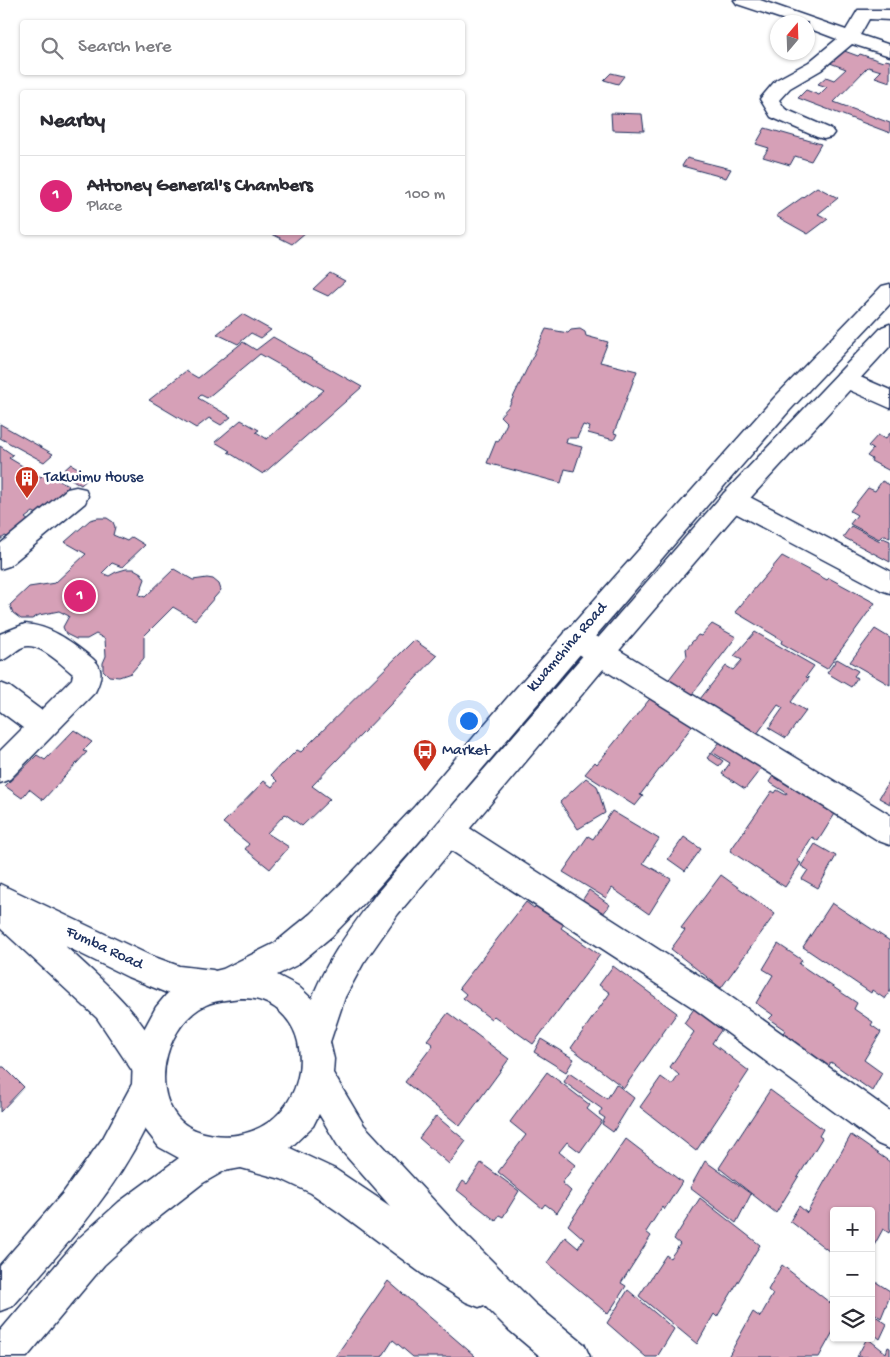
<!DOCTYPE html>
<html lang="en">
<head>
<meta charset="utf-8">
<style>
	:root { --surface:#fff; --page:#f2f2f3; --text:#2b2b33; --muted:#7c7c81; --line:#e1e1e2; --accent:#db2777 }
	body { margin:0; font-family:"Gochi Hand",sans-serif; background:var(--page); color:var(--text) }
	.controls { position:absolute; right:15px; bottom:15px; display:grid; overflow:hidden; border-radius:5px; box-shadow:0 1px 4px #0004 }
	.controls button { width:45px; height:45px; display:grid; place-items:center; padding:0; border:0; border-bottom:1px solid var(--line); background:var(--surface); color:var(--text); font:25px sans-serif }
	.compass { position:absolute; left:770px; top:15px; width:45px; height:45px; border-radius:50%; background:var(--surface); box-shadow:0 1px 4px #0004; rotate:19deg }
	.you { position:absolute; left:468px; top:720px; width:18px; height:18px; margin:-12px; border:4px solid #fff; border-radius:50%; background:#1a73e8; box-shadow:0 0 0 8px #1a73e833 }
	.badge { display:grid; place-items:center; width:32px; height:32px; border-radius:50%; background:var(--accent); color:#fff; font-size:16px; font-weight:700 }
	.pin { position:absolute; translate:-50% -50%; border:2px solid #fff; box-shadow:0 1px 5px #0006 }
	.list { margin:0; padding:0; list-style:none }
	h2 { display:flex; justify-content:space-between; align-items:center; height:65px; margin:0; padding:0 20px; font-size:21px }
	h2 small { font-size:16px; font-weight:400; color:var(--muted) }
	.list li { display:grid; grid-template-columns:32px 1fr auto; gap:15px; align-items:center; box-sizing:border-box; height:80px; padding:0 20px; border-top:1px solid var(--line) }
	.list b { display:block; font-size:19px; white-space:nowrap }
	.list p { margin:0; font-size:16px; white-space:nowrap; color:var(--muted) }
	.list em { font-size:16px; font-style:normal; color:var(--muted) }
	.icon { flex:none; width:28px; height:28px; fill:none; stroke:currentColor; stroke-width:2; stroke-linecap:round; stroke-linejoin:round }
	.map { position:relative; flex:none; width:890px; height:1357px; overflow:hidden }
	.search { position:absolute; background:var(--surface); box-shadow:0 1px 4px #0004; left:20px; top:20px; width:445px; height:55px; display:flex; align-items:center; gap:12px; box-sizing:border-box; padding:0 18px; border-radius:5px; color:var(--muted); font-size:19px }
	.panel { position:absolute; background:var(--surface); box-shadow:0 1px 4px #0004; left:20px; top:90px; width:445px; height:145px; border-radius:5px }
	.map>svg:first-child { display:block }
	.building { fill:#d6a0b7; stroke:#1b2f5e }
	.lines { fill:none; stroke-linecap:round; stroke-linejoin:round }
	.minor-casing { stroke:#1b2f5e; stroke-width:3 }
	.major-casing { stroke:#1b2f5e; stroke-width:3 }
	.minor { fill:#fff; fill-rule:evenodd }
	.major { fill:#fff; fill-rule:evenodd }
	.labels { text-anchor:middle; dominant-baseline:central; stroke-width:5; stroke-linejoin:round; paint-order:stroke }
	.poi-label { font-size:16px; fill:#1b2f5e; stroke:#fff; text-anchor:start }
	.street-label { font-size:16px; fill:#1b2f5e; stroke:#fff }
</style>
</head>
<body>
<div class="map">
<svg width="890" height="1357" viewBox="0 0 890 1357">
	<rect width="100%" height="100%" fill="#fff"/>
	<filter id="ink" filterUnits="userSpaceOnUse"><feTurbulence type="fractalNoise" baseFrequency=".02" numOctaves="2"/><feDisplacementMap in="SourceGraphic" scale="10" xChannelSelector="R" yChannelSelector="G"/><feConvolveMatrix kernelMatrix="1 2 1 2 8 2 1 2 1" color-interpolation-filters="sRGB"/></filter>
	<g filter="url(#ink)">
		<path class="building" d="M839 49 858 56 860 54 883 62 885 60 890 61V82L875 77 881 71 868 67 834 102 890 123V133L798 98 806 90 819 95 827 87 818 84 826 77 834 80 846 69 830 63Z
			M611 73 624 76 618 84 604 80Z
			M611 113 642 114 644 131 612 130Z
			M765 128 821 144 811 161 795 156 790 165 763 157 769 148 756 144Z
			M687 158 731 169 726 178 682 166Z
			M817 187 838 198 818 214 828 219 808 234 776 216Z
			M268 232H306L292 244Z
			M330 273 345 281 328 296 313 289Z
			M242 314 271 330 261 338 251 333 238 344 217 334Z
			M546 329 568 333 571 330 580 329 585 332 586 336 608 342 600 362 637 371 614 433 617 434 614 440 588 433 590 427 583 425 577 438H567L566 443 582 447 574 471 565 469 561 483 487 463 496 441 498 442 507 423 500 416 509 406Z
			M273 337 362 387 263 474 228 452 230 451 215 442 241 420 259 430 256 432 267 439 324 390 260 354 207 398 201 395 198 398 231 417 221 425 209 418 196 428 149 400 186 371 198 378 243 342 256 350Z
			M0 424 53 454 44 462 0 438Z
			M890 433V471L871 461 872 459 867 456 873 449 868 446 878 435 885 439Z
			M0 446 13 455 9 458 41 477 45 473 69 486 37 514 33 512 25 518 29 521 10 538 5 536 0 540Z
			M71 464 91 476 81 485 61 473Z
			M882 481 890 485V538L883 535 879 539 850 524 857 515 850 511 868 488 875 491Z
			M98 518H107L113 522 115 527 113 535 127 541 132 537 145 545 122 567 112 563 102 573 109 576 116 572 126 569H134L141 573 145 579 139 595 145 597 174 569 193 580 207 578 213 579 219 584 221 590 195 620 173 607 144 636V658L131 673 119 677 109 676 103 670V663L106 656 105 639 96 634 87 639H76L66 634 63 627 69 616 59 611 39 615 32 619H21L13 613 10 605 29 587 55 583 86 554 65 542 90 520Z
			M851 526 880 541 883 538 890 541V562L843 537Z
			M782 556 827 580 829 578 875 603 827 669 781 643 782 640 735 612Z
			M712 624 736 637 688 700 666 683 687 656 686 649 698 635 701 636Z
			M875 629 890 638V685L850 662Z
			M755 632 814 666 806 677 809 678 791 702 806 711 786 738 769 728 783 708 778 705 757 734 700 699 726 666 733 670 742 660 734 656Z
			M414 640 437 656 312 786 330 799 302 826 285 814 267 833 289 847 270 869 245 849 249 844 223 823 264 781 272 787 277 781 271 775 281 764H283L297 750 301 752Z
			M837 659 858 671 854 676 857 678 851 687 827 673Z
			M653 695 696 721 640 795 643 796 635 806 585 774 595 762 597 764Z
			M74 730 92 742 83 751 87 752 43 800 29 789 22 798 5 786 37 755 45 760Z
			M723 738 763 766 745 789 722 774 730 763 712 752Z
			M711 753 723 761 719 766 707 758Z
			M776 771 838 809 818 841 812 837 797 861 801 863 785 887 730 851 772 791 775 793 777 790 786 795 787 793 769 782Z
			M586 778 597 786 605 813 578 829 560 802Z
			M890 780V804L879 798Z
			M612 811 659 839 643 863 671 879 649 914 612 888 606 898 563 872 588 836 593 839Z
			M684 837 701 849 685 871 668 859Z
			M815 844 836 856 818 888 802 879 808 870 801 866Z
			M721 875 775 914 721 988 671 949 685 930 681 928Z
			M589 890 610 905 599 919 579 905Z
			M526 902 534 908 537 905 564 924 561 928 600 955 533 1044 494 1016 491 1019 463 998 466 994 459 988Z
			M832 903 890 941V991L885 999 872 990 871 993 803 947Z
			M778 944 802 960 799 964 857 1003 854 1009 873 1022 871 1025 881 1032 864 1060 882 1073 872 1091 831 1062 828 1067 782 1035 785 1030 769 1019 773 1015 756 1003 773 975 763 969Z
			M613 966 677 1013 624 1088 571 1048 610 993 599 985Z
			M696 1006 724 1026 712 1043 749 1071 696 1151 640 1107 661 1077 672 1085 679 1075 670 1067 694 1032 684 1023Z
			M448 1013 509 1059 460 1126 405 1082 433 1045 427 1040Z
			M541 1039 574 1059 566 1072 534 1052Z
			M0 1067H4L24 1087 0 1112Z
			M547 1072 590 1105 587 1109 602 1121 580 1152 567 1142 559 1152 575 1165 562 1183 571 1191 557 1213 545 1204 542 1208 498 1172 526 1135 510 1122Z
			M569 1073 607 1099 616 1084 634 1098 613 1132 602 1124 605 1118 599 1114 602 1109 564 1082Z
			M770 1090 823 1129 819 1136 822 1138 776 1213 719 1168Z
			M436 1116 466 1141 449 1164 419 1138Z
			M851 1135 890 1162V1230L889 1233 883 1229 871 1251V1211H834V1255L790 1221 799 1206 807 1213Z
			M626 1139 682 1182 664 1210 662 1207 646 1232 651 1236 621 1283 626 1286 608 1314 547 1263 565 1237 578 1248 584 1239 568 1225Z
			M705 1161 751 1194 736 1223 690 1188Z
			M481 1163 519 1191 503 1217 499 1215 496 1221 457 1190 463 1181 467 1184Z
			M700 1198 760 1245 717 1317 714 1314 697 1344 639 1296 666 1255 670 1258 680 1244 674 1239Z
			M782 1265 834 1306V1330L819 1357H728L753 1312 760 1317 773 1294 768 1290Z
			M871 1279 890 1291V1296L881 1318 871 1311Z
			M388 1281 475 1356 474 1357H413L393 1340 382 1357H335Z
			M628 1290 674 1329 657 1357H646L607 1323Z
			M871 1313 887 1324 880 1339 871 1332Z
			M867 1338 886 1353 888 1347 890 1348V1357H857Z"/>
		<g class="lines">
			<g class="minor-casing">
				<path id="minor" d="M734 0H760L846 30 858 10H890V20L869 19 860 35 890 45V56L852 44 821 70 790 88 779 100 785 109 831 129 834 133 831 137 824 139 817 137 771 117 760 99 776 80 809 62 837 39 808 28V22H791L737 4Z
					M846 371 890 390V408L838 385 835 379 838 373Z
					M76 487 85 489 88 496 85 503 9 566 0 569V544L67 489Z
					M733 491 742 493 890 571V593L881 590 724 507 721 500 724 493Z
					M25 624C50 626 69 640 88 655 93 659 99 663 100 670 102 677 98 686 95 692L10 779 0 783V751L23 728 0 711V683L10 687 41 710 72 679 73 674C62 665 38 641 23 647 15 650 10 658 0 661V634Z
					M576 627 586 630 890 815V845L879 841 566 646 563 638 566 630Z
					M449 818 460 822 717 987 890 1111V1149L878 1144 695 1009 438 842 434 832 438 822Z
					M0 884 149 955 179 966 213 970 224 975 229 986 224 997 213 1002 179 998 128 977 65 946C102 980 144 1015 164 1063L159 1075 147 1080 135 1075 97 1018 0 928Z"/>
			</g>
			<g class="major-casing">
				<path id="major" d="M890 284V304L790 410 717 494 435 824 367 900 332 936 297 965 277 975 298 986 312 999C326 960 352 927 376 894L724 493 882 327 890 324V346L742 507 610 661 398 914 363 964 345 997 330 1042 334 1059 333 1073 364 1125 464 1233 535 1304 584 1344 590 1357H541L509 1330 484 1305 479 1307 466 1302 425 1276 340 1213 311 1193 281 1179 241 1168 224 1171 203 1183 145 1228 104 1265 27 1357H0V1331L78 1239 119 1202 179 1158 159 1147 145 1129C112 1196 62 1250 13 1306L0 1311V1265L63 1193 103 1138 132 1084 133 1059 142 1033 156 1007 166 995 183 982 207 973 223 969 275 943 310 914 345 880 415 806 508 697 774 398 882 286ZM239 998C246 998 255 998 262 1001 280 1007 294 1024 298 1042 309 1095 270 1142 214 1135 201 1133 186 1128 177 1117 150 1084 168 1023 206 1005 216 1000 228 1000 239 998ZM319 1114 340 1149 390 1206 335 1169 290 1148 313 1126Z"/>
			</g>
			<use href="#minor" class="minor"/>
			<use href="#major" class="major"/>
		</g>
	</g>
	<defs>
		<g id="building-pin" transform="scale(1.25)"><path d="M0 17L-7.5 6A9.5 9.5 0 1 1 7.5 6Z" fill="#c8321e" stroke="#fff"/><path d="M-4-6H4V6H1V3H-1V6H-4ZM-2.5-4.3h1.7v1.8h-1.7ZM.8-4.3h1.7v1.8H.8ZM-2.5-1h1.7V.8h-1.7ZM.8-1h1.7V.8H.8Z" fill="#fff"/></g>
		<g id="bus-pin" transform="scale(1.25)"><path d="M0 17L-7.5 6A9.5 9.5 0 1 1 7.5 6Z" fill="#c8321e" stroke="#fff"/><path d="M-5-6H5V4H4V6H2V4H-2V6H-4V4H-5ZM-3.5-4V0h7V-4ZM-3.5 1.2v1.5H-2V1.2ZM2 1.2v1.5H3.5V1.2Z" fill="#fff"/></g>
	</defs>
	<g fill-rule="evenodd">
		<use href="#building-pin" x="27" y="478"/>
		<use href="#bus-pin" x="425" y="751"/>
	</g>
	<g class="labels">
		<g class="poi-label">
			<text x="44" y="478">Takwimu House</text>
			<text x="442" y="751">Market</text>
		</g>
		<g class="street-label">
			<text transform="translate(568 648) rotate(-49)">kwamchina Road</text>
			<text transform="translate(104 949) rotate(25)">Fumba Road</text>
		</g>
	</g>
</svg>
<div class="controls">
<button>+</button>
<button>−</button>
<button><svg class="icon" aria-label="layers" viewBox="0 0 24 24"><path d="M12 4l9 5-9 5-9-5zM3 14l9 5 9-5"/></svg></button>
</div>
<svg class="compass" viewBox="-18 -18 36 36"><path d="M0-13l5 13h-10z" fill="#e53935"/><path d="M0 13l5-13h-10z" fill="#7c7c81"/></svg>
<div class="you"></div>
<div class="pin badge" style="left:80px;top:596px">1</div>
<div class="search"><svg class="icon" aria-label="search" viewBox="0 0 24 24"><circle cx="10" cy="10" r="6"/><path d="M15 15l6 6"/></svg>Search here</div>
<section class="panel">
<h2>Nearby<small></small></h2>
<ul class="list">
<li><span class="badge">1</span><div><b>Attoney General's Chambers</b><p>Place</p></div><em>100 m</em></li>
</ul>
</section>
</div>
</body>
</html>
